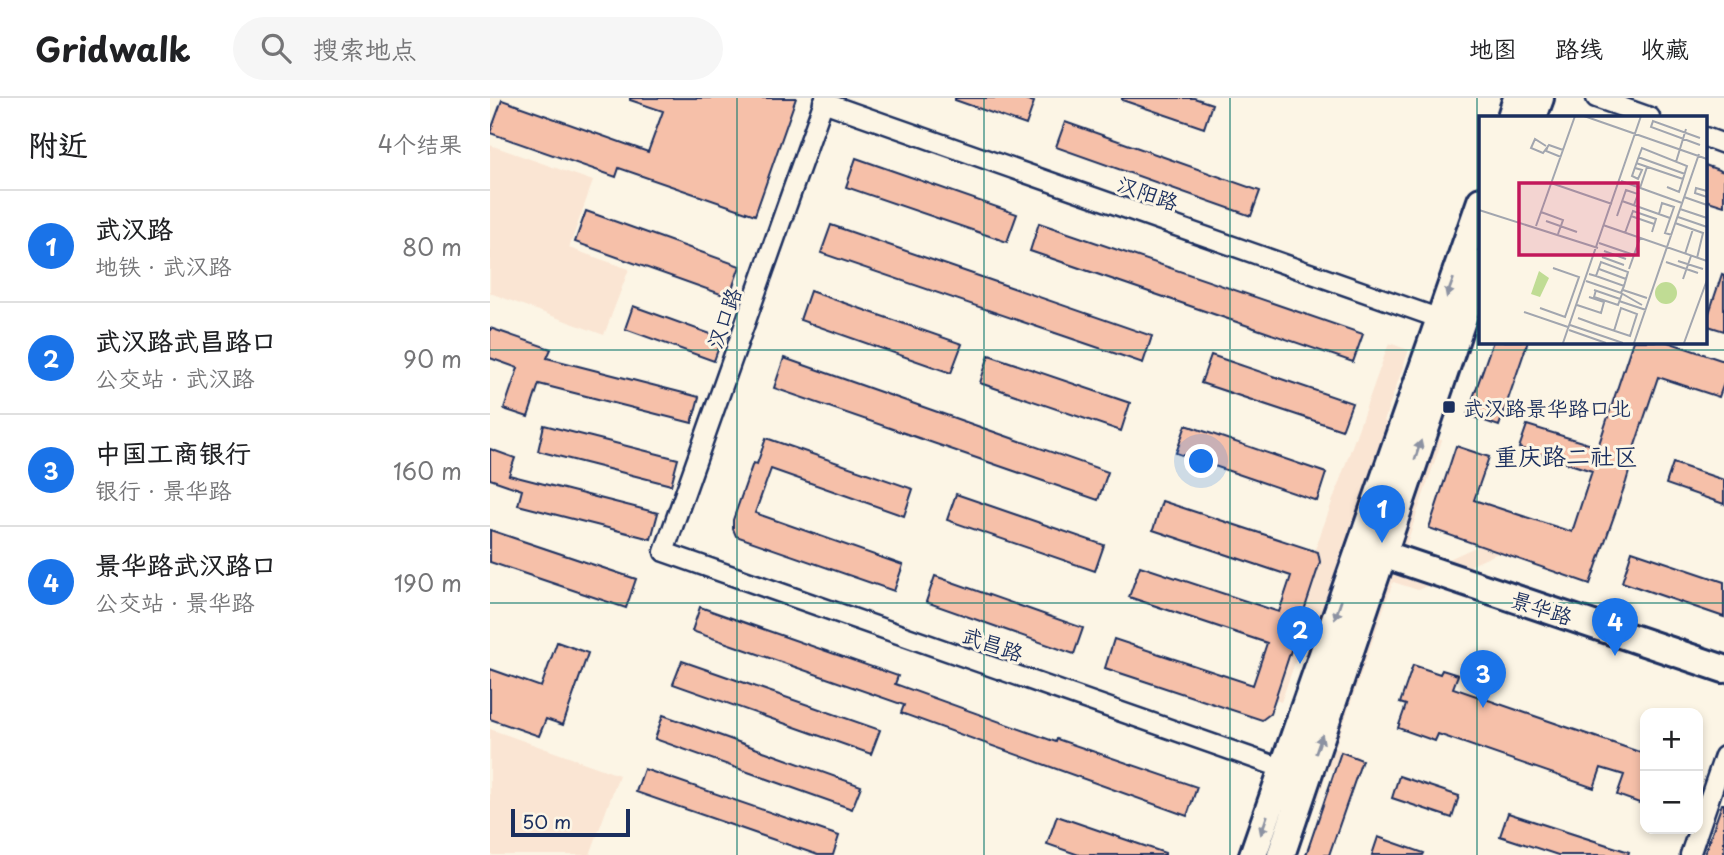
<!DOCTYPE html>
<html lang="zh">
<head>
<meta charset="utf-8">
<style>
	:root { --surface:#fff; --page:#f6f6f6; --text:#202124; --muted:#757577; --line:#e0e0e0; --accent:#1a73e8 }
	body { margin:0; font-family:"Playpen Sans","LXGW WenKai TC",sans-serif; background:var(--page); color:var(--text) }
	.controls { position:absolute; right:21px; bottom:21px; display:grid; overflow:hidden; border-radius:14px; box-shadow:0 4px 10px #0003 }
	.controls button { width:63px; height:63px; display:grid; place-items:center; padding:0; border:0; border-bottom:2px solid var(--line); background:var(--surface); color:var(--text); font:35px sans-serif }
	.scale { position:absolute; left:21px; bottom:18px; width:119px; box-sizing:border-box; padding-left:7px; border:4px solid #1b2f5e; border-top:0; font-size:19px; line-height:24px; white-space:nowrap; color:#1b2f5e; -webkit-text-stroke:5px #fcf5e5; paint-order:stroke }
	.you { position:absolute; left:712px; top:364px; width:24px; height:24px; margin:-18px; border:5px solid #fff; border-radius:50%; background:#1a73e8; box-shadow:0 0 0 10px #1a73e833 }
	.badge { display:grid; place-items:center; width:46px; height:46px; border-radius:50%; background:var(--accent); color:#fff; font-size:23px; font-weight:700 }
	.pin { position:absolute; translate:-50% -58px; filter:drop-shadow(0 2px 4px #0008) }
	.pin::after { content:''; position:absolute; top:37px; width:24px; height:21px; background:inherit; clip-path:polygon(0 0,100% 0,50% 100%) }
	.list { margin:0; padding:0; list-style:none }
	h2 { display:flex; justify-content:space-between; align-items:center; height:91px; margin:0; padding:0 28px; font-size:30px }
	h2 small { font-size:23px; font-weight:400; color:var(--muted) }
	.list li { display:grid; grid-template-columns:46px 1fr auto; gap:21px; align-items:center; box-sizing:border-box; height:112px; padding:0 28px; border-top:2px solid var(--line) }
	.list b { display:block; font-size:26px; white-space:nowrap }
	.list p { margin:0; font-size:23px; white-space:nowrap; color:var(--muted) }
	.list em { font-size:23px; font-style:normal; color:var(--muted) }
	.icon { flex:none; width:38px; height:38px; fill:none; stroke:currentColor; stroke-width:2; stroke-linecap:round; stroke-linejoin:round }
	.map { position:relative; flex:none; width:1234px; height:757px; overflow:hidden }
	header { display:flex; align-items:center; gap:42px; box-sizing:border-box; height:98px; padding:0 35px; background:var(--surface); border-bottom:2px solid var(--line) }
	header strong { font-size:33px }
	nav { display:flex; gap:38px; margin-inline-start:auto; font-size:24px }
	.search { width:490px; height:63px; background:var(--page); display:flex; align-items:center; gap:18px; box-sizing:border-box; padding:0 24px; border-radius:38px; color:var(--muted); font-size:26px }
	main { display:flex }
	aside { flex:1; background:var(--surface) }
	.map>svg:first-child { display:block }
	.built { fill:#fae5d3 }
	.building { fill:#f6c0a9; stroke:#1b2f5e; stroke-width:2 }
	.lines { fill:none; stroke-linecap:round; stroke-linejoin:round }
	.minor-casing { stroke:#1b2f5e; stroke-width:23 }
	.secondary-casing { stroke:#1b2f5e; stroke-width:32 }
	.minor { stroke:#fcf5e5; stroke-width:18 }
	.secondary { stroke:#fcf5e5; stroke-width:26 }
	.oneway { fill:#8c92a2 }
	.grid { fill:none; stroke:#0f766e; stroke-width:2; stroke-opacity:0.55 }
	.poi-dot { fill:#1b2f5e; stroke:#fcf5e5; stroke-width:2.5 }
	.labels { text-anchor:middle; dominant-baseline:central; stroke-width:6; stroke-linejoin:round; paint-order:stroke }
	.street-label { font-size:21px; fill:#1b2f5e; stroke:#fcf5e5 }
	.poi-label { font-size:21px; fill:#1b2f5e; stroke:#fcf5e5; text-anchor:start }
	.quarter-label { font-size:24px; fill:#1b2f5e; stroke:#fcf5e5 }
	.inset-road { fill:none; stroke:#a2a6af; stroke-width:2 }
	.view { fill:#c2185b; fill-opacity:0.15; stroke:#c2185b; stroke-width:3.5 }
	.inset-edge { fill:none; stroke:#1b2f5e; stroke-width:3.5 }
</style>
</head>
<body>
<header>
<strong>Gridwalk</strong>
<div class="search"><svg class="icon" aria-label="search" viewBox="0 0 24 24"><circle cx="10" cy="10" r="6"/><path d="M15 15l6 6"/></svg>搜索地点</div>
<nav><a>地图</a><a>路线</a><a>收藏</a></nav>
</header>
<main>
<aside>
<h2>附近<small>4个结果</small></h2>
<ul class="list">
<li><span class="badge">1</span><div><b>武汉路</b><p>地铁 · 武汉路</p></div><em>80 m</em></li>
<li><span class="badge">2</span><div><b>武汉路武昌路口</b><p>公交站 · 武汉路</p></div><em>90 m</em></li>
<li><span class="badge">3</span><div><b>中国工商银行</b><p>银行 · 景华路</p></div><em>160 m</em></li>
<li><span class="badge">4</span><div><b>景华路武汉路口</b><p>公交站 · 景华路</p></div><em>190 m</em></li>
</ul>
</aside>
<div class="map">
<svg width="1234" height="757" viewBox="0 0 1234 757">
	<rect width="100%" height="100%" fill="#fcf5e5"/>
	<filter id="ink" filterUnits="userSpaceOnUse"><feTurbulence type="fractalNoise" baseFrequency=".0143" numOctaves="2"/><feDisplacementMap in="SourceGraphic" scale="14" xChannelSelector="R" yChannelSelector="G"/><feConvolveMatrix kernelMatrix="1 2 1 2 8 2 1 2 1" color-interpolation-filters="sRGB"/></filter>
	<g filter="url(#ink)">
		<path class="built" d="M0 47 103 83 79 150 139 171 114 237 0 195Z
			M899 245 919 252 894 323 952 342 910 465 933 473 1007 439 1010 454 928 492 903 484 845 650 868 658 837 752 846 673 838 670 828 701 798 691 839 531 819 525 791 604 773 597Z
			M0 631 129 677 100 757H0Z"/>
		<path class="building" d="M140 0H306L265 117 129 70 126 79 0 35 12 2 158 54 173 13 140 2Z
			M465 0H532L544 4 536 27 465 2Z
			M632 0H704L722 6 714 30 632 2Z
			M575 24 770 93 761 118 566 49Z
			M366 60 527 116 517 144 356 89Z
			M1215 67 1234 74V108L1215 102Z
			M96 113 250 168 239 199 85 144Z
			M549 125 873 236 863 264 540 153Z
			M341 127 662 238 653 265 331 155Z
			M1232 176 1234 177V233L1215 227Z
			M320 193 472 246 461 275 310 222Z
			M143 208 232 240 224 263 135 231Z
			M0 230 61 251 57 260 209 299 202 325 49 286 38 319 14 311 28 270 0 260Z
			M1003 243H1038L1009 328 977 317Z
			M1143 243H1175L1234 263V285L1229 299 1168 279 1141 359 1143 360 1136 384 1100 486 939 430 966 348 999 359 984 402 1082 434 1102 373 1029 350 1037 327 1108 349Z
			M499 257 640 305 631 333 490 285Z
			M721 257 862 305 852 332 711 285Z
			M294 260 618 374 608 402 284 290Z
			M54 327 188 361 181 387 48 353Z
			M696 327 836 375 827 403 686 355Z
			M276 340 423 391 414 418 281 371 265 415 413 467 404 493 246 438 243 431V422L263 365 267 366Z
			M0 351 25 360 19 377 168 415 161 441 28 407 32 392 0 381Z
			M1183 365 1234 382V406L1176 386Z
			M466 396 614 447 605 473 457 422Z
			M672 403 828 454 830 464 780 616 772 622 615 570 624 541 763 587 777 545 639 499 650 468 789 514 801 478 663 432Z
			M0 432 146 481 136 510 0 464Z
			M1142 453 1234 484V519L1132 484Z
			M445 478 593 530 584 556 436 504Z
			M210 509 408 578 405 586 566 644 567 641 707 689 697 718 411 615 414 607 202 533Z
			M67 544 98 555 73 627 56 621 49 638 0 621V571L51 589Z
			M192 563 390 632 381 656 183 586Z
			M923 567 950 576 952 572 968 577 963 590 1155 656V707L1127 697 1134 677 1111 670 1104 690 948 636 945 643 908 630 916 607 910 605Z
			M173 617 371 688 362 711 165 641Z
			M851 654 872 662 839 757H816Z
			M154 671 349 738 343 757H328L146 694Z
			M909 678 969 698 962 720 902 700Z
			M1232 706H1234V757H1214Z
			M1018 715 1139 754 1138 757H1068L1010 738Z
			M567 718 675 755V757H589L557 746Z
			M888 739 934 755 933 757H882Z"/>
		<g class="lines">
			<g class="minor-casing">
				<path id="minor" d="M335 0 174 454 803 674
					M1106 0 1160 19
					M333 4 959 224
					M1215 39 1234 46
					M1200 757 1234 658"/>
			</g>
			<g class="secondary-casing">
				<path id="secondary" d="M1021 19 1027 0
					M1043 19 1050 0
					M878 451 1234 571
					M763 757 991 103
					M791 757 991 166"/>
			</g>
			<use href="#minor" class="minor"/>
			<use href="#secondary" class="secondary"/>
		</g>
		<defs><path id="oneway-solid" d="M-6-.8H1V-3.2L6.5 0L1 3.2V.8H-6Z" transform="scale(1.75)"/></defs>
		<g class="oneway">
			<use href="#oneway-solid" transform="translate(960 190) rotate(110)"/>
			<use href="#oneway-solid" transform="translate(928 352) rotate(-72)"/>
			<use href="#oneway-solid" transform="translate(848 512) rotate(109)"/>
			<use href="#oneway-solid" transform="translate(829 646) rotate(-71)"/>
			<use href="#oneway-solid" transform="translate(774 727) rotate(109)"/>
		</g>
	</g>
	<path class="grid" d="M247 0V757M494 0V757M740 0V757M987 0V757M0 252H1234M0 505H1234"/>
	<rect class="poi-dot" x="952" y="302" width="14" height="14" rx="3.5"/>
	<g class="labels">
		<g class="street-label">
			<text transform="translate(658 94) rotate(19)">汉阳路</text>
			<text transform="translate(233 220) rotate(-71)">汉口路</text>
			<text transform="translate(1052 509) rotate(18)">景华路</text>
			<text transform="translate(503 545) rotate(19)">武昌路</text>
		</g>
		<g class="poi-label">
			<text x="973" y="309">武汉路景华路口北</text>
		</g>
		<g class="quarter-label">
			<text x="1076" y="357">重庆路二社区</text>
		</g>
	</g>
	<g transform="translate(989 18)">
		<rect width="228" height="228" fill="#fcf5e5"/>
		<path d="M60 155 70 162 61 181 52 178ZM176 177a11 11 0 1 1 22 0a11 11 0 1 1-22 0Z" fill="#c0dc94"/>
		<path class="inset-road" d="M105 0 228 43M221 29 172 11 174 5 221 22M67 30 56 23 52 32 64 37 70 29 84 34M69 30 67 35 82 41M159 41 206 58M197 46 207 13M157 47 204 63M156 52 163 54 159 63 153 60 160 40 163 32 208 50 200 76 188 71M142 65 203 87M72 67 133 88M161 72 168 51M228 75 217 72 216 77 228 81M205 81 228 89M143 85 191 102M201 93 228 102M0 94 119 132M62 96 84 104 79 118M180 98 183 87 195 91 186 117 193 119M138 100 147 74 159 78 155 89M152 100 175 108M199 101 228 111M67 105 98 116M196 107 224 117 218 142M124 109 228 145M57 110 96 0M146 117 154 95 177 103 173 116M120 127 155 139M125 135 147 143M206 138 214 113M123 141 145 149M199 145 224 153M187 146 219 157M120 153 147 163M150 153 161 122M110 158 117 160 145 170 149 156 122 146 117 160M204 163 212 140M107 165 142 177 145 170M115 174 141 183M117 174 115 181 139 189 143 178M144 174 168 182M142 177 163 189M140 185 167 194M98 189 122 197 125 186 110 181M61 192 86 201 100 161 74 152M45 196 89 211M99 202 118 209 151 220 158 198 142 192 135 215M91 209 144 227M90 214 127 227M84 227 162 0M155 227 220 38M205 227 228 164"/>
		<path class="view" d="M40 67H159V139H40Z"/>
		<rect width="228" height="228" class="inset-edge"/>
	</g>
</svg>
<div class="controls">
<button>+</button>
<button>−</button>
</div>
<div class="scale">50 m</div>
<div class="you"></div>
<div class="pin badge" style="left:892px;top:445px">1</div>
<div class="pin badge" style="left:810px;top:566px">2</div>
<div class="pin badge" style="left:993px;top:610px">3</div>
<div class="pin badge" style="left:1125px;top:558px">4</div>
</div>
</main>
</body>
</html>
